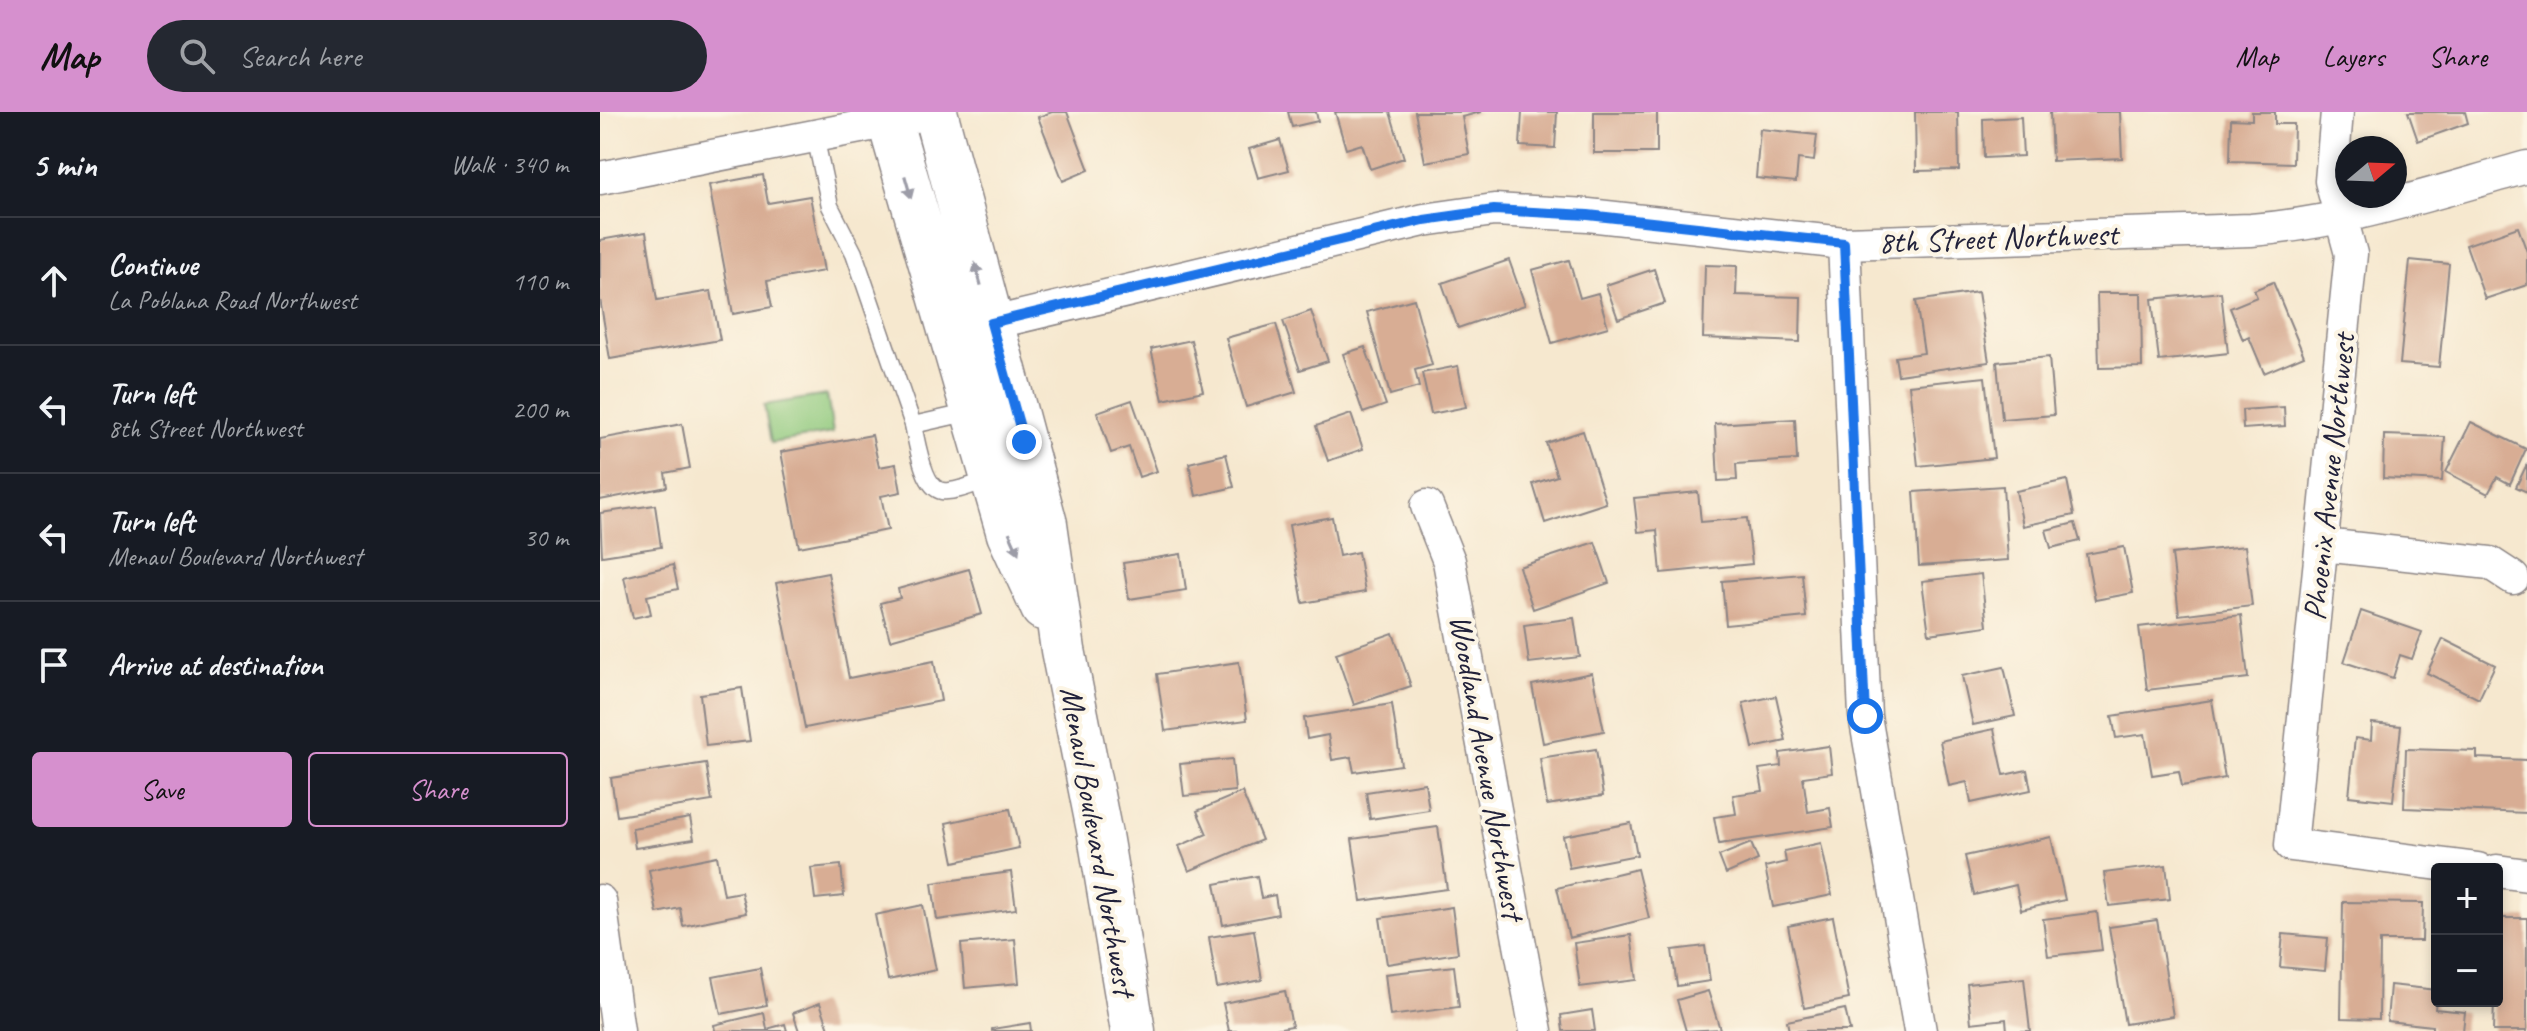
<!DOCTYPE html>
<html lang="en">
<head>
<meta charset="utf-8">
<style>
	:root { --surface:#171b24; --page:#242831; --text:#f1f3f6; --muted:#9ea1a6; --line:#363941; --accent:#d690ce }
	body { margin:0; font-family:Caveat,sans-serif; background:var(--page); color:var(--text) }
	.controls { position:absolute; right:24px; bottom:24px; display:grid; overflow:hidden; border-radius:8px; box-shadow:0 4px 12px #0003 }
	.controls button { width:72px; height:72px; display:grid; place-items:center; padding:0; border:0; border-bottom:2px solid var(--line); background:var(--surface); color:var(--text); font:40px sans-serif }
	.compass { position:absolute; left:1735px; top:24px; width:72px; height:72px; border-radius:50%; background:var(--surface); box-shadow:0 4px 12px #0003; rotate:71deg }
	.stop { position:absolute; width:24px; height:24px; margin:-18px; border:6px solid #1a73e8; border-radius:50%; background:#fff }
	.stop.end { background:#1a73e8; border-color:#fff; box-shadow:0 2px 8px #0008 }
	.list { margin:0; padding:0; list-style:none }
	h2 { display:flex; justify-content:space-between; align-items:center; height:104px; margin:0; padding:0 32px; font-size:34px }
	h2 small { font-size:26px; font-weight:400; color:var(--muted) }
	.list li { display:grid; grid-template-columns:52px 1fr auto; gap:24px; align-items:center; box-sizing:border-box; height:128px; padding:0 32px; border-top:2px solid var(--line) }
	.list b { display:block; font-size:30px; white-space:nowrap }
	.list p { margin:0; font-size:26px; white-space:nowrap; color:var(--muted) }
	.list em { font-size:26px; font-style:normal; color:var(--muted) }
	.actions { display:flex; gap:16px; padding:24px 32px }
	.actions a { flex:1; padding:18px 0; border:2px solid var(--accent); border-radius:8px; text-align:center; font-size:28px; color:var(--accent) }
	.actions .main { background:var(--accent); color:#111 }
	.icon { flex:none; width:44px; height:44px; fill:none; stroke:currentColor; stroke-width:2; stroke-linecap:round; stroke-linejoin:round }
	.map { position:relative; flex:none; width:1927px; height:919px; overflow:hidden }
	header { display:flex; align-items:center; gap:48px; box-sizing:border-box; height:112px; padding:0 40px; background:var(--accent); color:#111 }
	header strong { font-size:38px }
	nav { display:flex; gap:44px; margin-inline-start:auto; font-size:28px }
	.search { width:560px; height:72px; background:var(--page); display:flex; align-items:center; gap:20px; box-sizing:border-box; padding:0 28px; border-radius:44px; color:var(--muted); font-size:30px }
	main { display:flex }
	aside { flex:1; background:var(--surface) }
	.map>svg:first-child { display:block }
	.green { fill:#8fc97d; stroke:#58765c; stroke-width:2 }
	.building { fill:#d8ad94 }
	.lines { fill:none; stroke-linecap:round; stroke-linejoin:round }
	.lane-casing { stroke:#8c8585; stroke-width:19 }
	.street-casing { stroke:#8c8585; stroke-width:35 }
	.secondary-casing { stroke:#8c8585; stroke-width:47 }
	.lane { stroke:#fff; stroke-width:16 }
	.street { stroke:#fff; stroke-width:32 }
	.secondary { stroke:#fff; stroke-width:44 }
	.oneway { fill:#9c9ca7 }
	.route { stroke:#1a73e8; stroke-width:10 }
	.labels { text-anchor:middle; dominant-baseline:central; stroke-width:8; stroke-linejoin:round; paint-order:stroke }
	.street-label { font-size:32px; fill:#22223b; stroke:#fcf5e5 }
</style>
</head>
<body>
<header>
<strong>Map</strong>
<div class="search"><svg class="icon" aria-label="search" viewBox="0 0 24 24"><circle cx="10" cy="10" r="6"/><path d="M15 15l6 6"/></svg>Search here</div>
<nav><a>Map</a><a>Layers</a><a>Share</a></nav>
</header>
<main>
<aside>
<h2>5 min<small>Walk · 340 m</small></h2>
<ul class="list">
<li><svg class="icon" aria-label="ahead" viewBox="0 0 24 24"><path d="M12 20V5M6 11l6-6 6 6"/></svg><div><b>Continue</b><p>La Poblana Road Northwest</p></div><em>110 m</em></li>
<li><svg class="icon" aria-label="left" viewBox="0 0 24 24"><path d="M17 20v-9H6M10 6l-5 5 5 5"/></svg><div><b>Turn left</b><p>8th Street Northwest</p></div><em>200 m</em></li>
<li><svg class="icon" aria-label="left" viewBox="0 0 24 24"><path d="M17 20v-9H6M10 6l-5 5 5 5"/></svg><div><b>Turn left</b><p>Menaul Boulevard Northwest</p></div><em>30 m</em></li>
<li><svg class="icon" aria-label="arrive" viewBox="0 0 24 24"><path d="M6 21V4h12l-3 4 3 4H6"/></svg><div><b>Arrive at destination</b></div></li>
</ul>
<div class="actions"><a class="main">Save</a><a>Share</a></div>
</aside>
<div class="map">
<svg width="1927" height="919" viewBox="0 0 1927 919">
	<rect width="100%" height="100%" fill="#fcf5e5"/>
	<filter id="ink" filterUnits="userSpaceOnUse"><feTurbulence type="fractalNoise" baseFrequency=".0125" numOctaves="2"/><feDisplacementMap in="SourceGraphic" scale="16" xChannelSelector="R" yChannelSelector="G"/><feConvolveMatrix kernelMatrix="1 2 1 2 8 2 1 2 1" color-interpolation-filters="sRGB"/></filter>
	<filter id="wash" filterUnits="userSpaceOnUse"><feTurbulence type="fractalNoise" baseFrequency=".006" numOctaves="4" result="noise"/><feDisplacementMap in="SourceGraphic" scale="32" xChannelSelector="R" yChannelSelector="G"/><feGaussianBlur stdDeviation="1.8" result="paint"/><feColorMatrix in="noise" values="0 0 0 0 0 0 0 0 0 0 0 0 0 0 0 0 0 1.4 0 .05"/><feComposite in="paint" operator="in"/></filter>
	<g filter="url(#wash)">
		<rect width="100%" height="100%" fill="#f6e8cf"/>
		<path class="green" d="M227 283 233 321 171 331 164 293Z"/>
		<g id="blocks">
			<path class="building" d="M452 0H467L489 58 463 69 438 5Z
				M688 0H716L718 9 692 15Z
				M735 0H790L804 46 770 57 762 32 746 37Z
				M815 0H881L862 5 869 42 825 50Z
				M922 0H957L955 36 920 34Z
				M994 0H1057V41H994Z
				M1315 0H1358L1359 58 1316 59Z
				M1450 0H1520L1522 46 1452 49Z
				M1652 0H1675V12H1694L1693 51 1630 49 1631 7 1652 8Z
				M1808 0H1865L1868 11 1818 29Z
				M1421 5 1423 44 1384 46 1383 7Z
				M1160 17 1217 23 1214 49 1198 47 1196 70 1156 66Z
				M680 28 689 58 658 66 649 37Z
				M163 63 168 91 210 84 224 159 167 169 172 195 133 202 109 73Z
				M1918 115 1927 140V173L1885 187 1866 133Z
				M46 120 57 188 111 179 120 228 10 247 0 187V128Z
				M909 148 925 193 858 216 842 171Z
				M969 148 980 186 998 181 1008 215 952 231 932 158Z
				M1810 148 1849 152 1839 255 1800 252Z
				M1105 153 1137 154 1136 183 1201 185 1200 230 1103 226Z
				M1054 157 1065 191 1018 207 1006 173Z
				M1673 170 1704 244 1664 261 1649 225 1643 228 1630 196 1657 185 1654 178Z
				M1378 180 1389 250 1298 263 1295 245 1324 241 1316 189Z
				M1621 180 1628 241 1559 249 1552 187Z
				M1497 181H1541L1542 255 1499 256Z
				M814 187 832 253 815 258 819 275 790 283 767 200Z
				M711 199 728 249 700 258 683 209Z
				M676 212 696 280 646 295 626 226Z
				M591 228 603 279 563 288 551 237Z
				M765 235 786 293 763 301 743 242Z
				M1449 245 1454 303 1402 307 1397 250Z
				M858 254 866 295 831 302 822 261Z
				M1385 265 1394 346 1318 354 1309 273Z
				M532 288 557 359 539 365 529 335 511 341 497 300Z
				M1684 295 1685 314 1643 317 1642 298Z
				M751 302 763 337 728 349 716 314Z
				M1195 307 1197 348 1136 352 1137 368 1118 369 1115 312Z
				M1871 310 1926 337 1910 372 1897 365 1888 382 1846 360Z
				M82 312 90 356 65 361 67 375 0 388V327Z
				M983 319 1006 391 945 411 933 372 957 364 946 331Z
				M272 323 279 355 296 352 301 380 281 384 288 418 199 435 181 340Z
				M1784 323 1845 325 1842 369 1783 366Z
				M626 342 634 375 596 384 589 351Z
				M1927 352V380L1916 375Z
				M1467 368 1474 403 1423 414 1416 379Z
				M1403 374 1408 448 1319 454 1314 380Z
				M1098 380 1101 410 1147 406 1152 452 1061 461 1057 418 1038 420 1034 386Z
				M55 393 61 435 2 444 0 401Z
				M732 405 739 444 758 440 765 480 703 491 689 413Z
				M1475 411 1480 429 1451 436 1446 418Z
				M995 430 1009 471 933 497 919 455Z
				M1645 434 1652 494 1579 503 1572 442Z
				M1524 435 1533 481 1495 488 1486 442Z
				M581 442 586 478 529 487 523 451Z
				M73 453 78 477 47 484 51 502 33 506 24 465Z
				M369 457 382 502 290 528 280 491 300 486 298 477Z
				M228 461 249 566 334 549 341 589 205 616 176 471Z
				M1202 462 1206 505 1126 513 1122 469Z
				M1381 462 1387 514 1329 522 1322 469Z
				M1761 499 1822 520 1812 547 1800 543 1793 566 1744 550Z
				M1641 503 1648 566 1547 578 1539 515Z
				M974 506 980 545 929 551 924 513Z
				M793 521 811 574 754 593 736 541Z
				M1843 527 1895 553 1879 587 1827 561Z
				M639 550 647 608 565 619 557 562Z
				M1404 555 1415 604 1373 613 1362 564Z
				M992 561 1004 619 943 631 932 573Z
				M142 576 150 629 106 634 100 582Z
				M1176 584 1186 629 1153 636 1143 591Z
				M1612 588 1625 666 1582 674 1579 659 1552 663 1545 622 1516 626 1512 604Z
				M792 592 801 653 754 660 751 645 732 648 728 623 707 627 704 606Z
				M1772 611 1801 614 1793 689 1749 684 1755 626 1771 628Z
				M1394 617 1404 663 1427 658 1431 678 1371 691 1367 670 1349 674 1340 629Z
				M1229 634 1232 661 1203 665 1208 700 1230 696 1233 715 1119 732 1114 705 1136 702 1133 683 1163 679 1159 657 1181 654 1180 641Z
				M996 637 1003 684 947 693 940 646Z
				M1806 637 1877 639V646L1927 648V701L1804 696Z
				M632 647 635 679 584 684 580 652Z
				M106 651 112 689 17 704 11 666Z
				M825 671 829 698 770 707 766 680Z
				M642 680 662 728 589 759 579 734 607 722 597 699Z
				M410 697 419 736 354 750 346 711Z
				M90 706 94 727 35 736 32 716Z
				M1031 711 1037 743 969 756 963 724Z
				M838 715 847 777 761 789 752 727Z
				M1451 725 1465 788 1421 798 1416 773 1374 783 1365 744Z
				M1151 731 1158 748 1126 762 1119 744Z
				M1221 731 1232 783 1173 795 1165 755 1186 750 1184 739Z
				M117 744 124 783 141 780 146 801 83 814 80 796 57 801 49 758Z
				M241 753 244 784 215 787 211 756Z
				M1566 753 1570 787 1509 794 1504 761Z
				M1037 757 1049 806 969 826 957 776Z
				M411 760 416 797 337 808 332 771Z
				M657 764 661 786 675 783 678 802 623 813 615 772Z
				M1743 790 1823 791 1822 829H1780L1779 907 1741 906Z
				M323 793 336 858 288 868 275 803Z
				M852 795 858 841 787 852 780 806Z
				M1497 800 1502 838 1448 844 1443 807Z
				M1233 805 1249 887 1204 896 1188 814Z
				M1897 806H1927V919H1893L1894 889H1897Z
				M1557 808 1573 904 1525 912 1509 815Z
				M654 818 662 868 617 876 609 825Z
				M1683 822 1728 826 1725 859 1680 855Z
				M1031 823 1037 868 980 875 974 831Z
				M415 827 419 871 365 876 361 832Z
				M1105 834 1110 869 1077 874 1072 838Z
				M854 854 859 895 790 904 785 862Z
				M160 856 167 893 121 902 113 865Z
				M1424 866 1430 919H1407L1406 907 1371 911 1367 872Z
				M1790 873 1837 878 1835 897 1865 900 1863 919H1832V914L1787 909Z
				M685 879 692 914 664 919H629L623 891Z
				M1108 879 1120 917 1086 919 1077 888Z
				M220 891 230 919H199L193 901Z
				M1245 897 1250 919H1189L1187 909Z
				M992 898 995 919H963L961 903Z
				M164 901 167 917 185 912 187 919H115L114 913Z
				M430 911 431 919H392V917Z"/>
		</g>
	</g>
	<g filter="url(#ink)">
		<use href="#blocks" fill-opacity="0" stroke="#8c8585" stroke-width="2"/>
		<g class="lines">
			<g class="lane-casing">
				<path id="lane" d="M215 24 230 94 254 141 313 313 371 300
					M313 313C317 330 323 376 342 379 355 381 377 371 390 367"/>
			</g>
			<g class="street-casing">
				<path id="street" d="M1737 0 1731 69 1751 142 1691 733 1878 757
					M0 66 311 5
					M1244 131 1265 604 1320 919
					M372 216 824 108 894 98 988 103 1244 131 1651 118C1745 111 1836 80 1927 55
					M827 394 849 449 936 919
					M1723 433 1890 451 1913 466
					M1897 759 1927 763
					M0 789 18 919"/>
			</g>
			<g class="secondary-casing">
				<path id="secondary" d="M287 0 409 422 443 496
					M335 0 445 412 463 538 500 723 533 919"/>
			</g>
			<use href="#lane" class="lane"/>
			<use href="#street" class="street"/>
			<use href="#secondary" class="secondary"/>
		</g>
		<defs><path id="oneway-solid" d="M-6-.8H1V-3.2L6.5 0L1 3.2V.8H-6Z" transform="scale(2)"/></defs>
		<g class="oneway">
			<use href="#oneway-solid" transform="translate(308 75) rotate(74)"/>
			<use href="#oneway-solid" transform="translate(378 162) rotate(-105)"/>
			<use href="#oneway-solid" transform="translate(414 431) rotate(66)"/>
		</g>
	</g>
	<g class="lines" filter="url(#ink)">
		<path class="route" d="M424 330 391 211 420 204 824 108 894 98 988 103 1244 131 1265 604"/>
	</g>
	<g class="labels">
		<g class="street-label">
			<text transform="translate(1398 126) rotate(-2)">8th Street Northwest</text>
			<text transform="translate(1729 365) rotate(-84)">Phoenix Avenue Northwest</text>
			<text transform="translate(887 655) rotate(80)">Woodland Avenue Northwest</text>
			<text transform="translate(498 729) rotate(80)">Menaul Boulevard Northwest</text>
		</g>
	</g>
</svg>
<div class="controls">
<button>+</button>
<button>−</button>
</div>
<svg class="compass" viewBox="-18 -18 36 36"><path d="M0-13l5 13h-10z" fill="#e53935"/><path d="M0 13l5-13h-10z" fill="#9ea1a6"/></svg>
<div class="stop" style="left:1265px;top:604px"></div>
<div class="stop end" style="left:424px;top:330px"></div>
</div>
</main>
</body>
</html>
